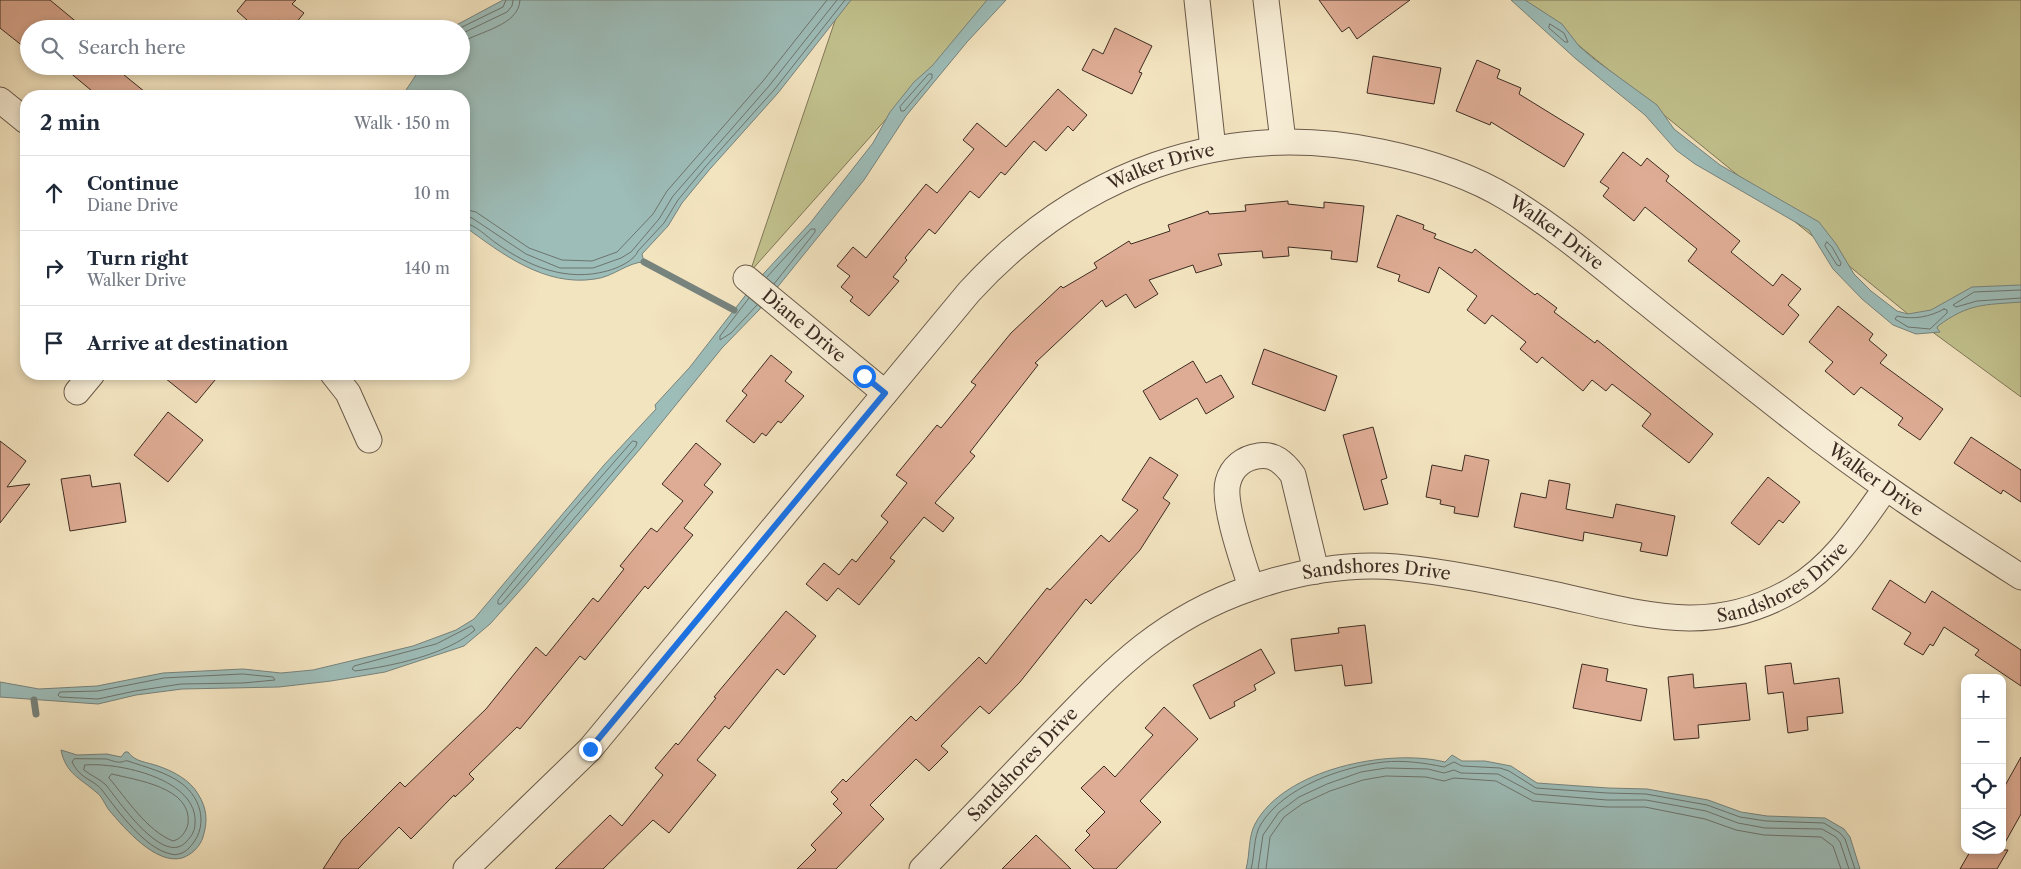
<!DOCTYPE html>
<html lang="en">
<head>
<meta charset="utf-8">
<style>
	:root { --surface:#fff; --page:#f6f6f7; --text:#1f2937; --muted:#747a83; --line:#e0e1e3 }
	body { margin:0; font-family:"Libre Caslon Text",serif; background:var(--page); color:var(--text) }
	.controls { position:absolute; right:15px; bottom:15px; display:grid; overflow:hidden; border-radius:10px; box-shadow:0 2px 8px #0003 }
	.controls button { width:45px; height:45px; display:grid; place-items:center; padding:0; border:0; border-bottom:1px solid var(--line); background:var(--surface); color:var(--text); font:25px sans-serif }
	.stop { position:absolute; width:15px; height:15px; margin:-11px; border:4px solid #1a73e8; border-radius:50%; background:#fff }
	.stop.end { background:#1a73e8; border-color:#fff; box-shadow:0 1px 5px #0008 }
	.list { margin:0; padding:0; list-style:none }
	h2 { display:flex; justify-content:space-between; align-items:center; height:65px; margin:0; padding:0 20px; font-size:21px }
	h2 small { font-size:16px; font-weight:400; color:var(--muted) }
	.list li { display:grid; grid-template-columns:32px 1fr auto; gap:15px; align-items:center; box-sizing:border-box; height:75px; padding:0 20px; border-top:1px solid var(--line) }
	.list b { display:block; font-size:19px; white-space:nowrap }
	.list p { margin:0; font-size:16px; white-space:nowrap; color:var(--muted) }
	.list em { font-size:16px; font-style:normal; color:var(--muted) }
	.icon { flex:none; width:28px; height:28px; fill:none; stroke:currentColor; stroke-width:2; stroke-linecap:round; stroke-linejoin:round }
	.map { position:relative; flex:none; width:2021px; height:869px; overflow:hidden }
	.search { position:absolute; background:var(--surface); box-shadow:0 2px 8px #0003; left:20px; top:20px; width:450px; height:55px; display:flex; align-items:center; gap:12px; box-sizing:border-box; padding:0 18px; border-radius:28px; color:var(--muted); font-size:19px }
	.panel { position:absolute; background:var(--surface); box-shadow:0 2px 8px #0003; left:20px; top:90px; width:450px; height:290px; border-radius:20px }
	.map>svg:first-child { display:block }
	.green { fill:#c2c28e; stroke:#807758 }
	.water { fill:#9dbdb9; stroke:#77837d }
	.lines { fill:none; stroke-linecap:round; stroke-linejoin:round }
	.shore { stroke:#6d746e; stroke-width:1 }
	.stream { stroke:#77837d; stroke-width:7 }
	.building { fill:#deac94; stroke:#3d2c22 }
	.street-casing { stroke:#6a5a4a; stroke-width:27 }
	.street { stroke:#f7edd6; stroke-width:25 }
	.route { stroke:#1a73e8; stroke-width:6 }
	.labels { text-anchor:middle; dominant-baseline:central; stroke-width:4.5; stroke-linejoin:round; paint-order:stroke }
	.street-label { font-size:18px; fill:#3d2c22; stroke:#f7edd6 }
</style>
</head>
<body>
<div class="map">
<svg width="2021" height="869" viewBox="0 0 2021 869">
	<rect width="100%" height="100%" fill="#f3e4c0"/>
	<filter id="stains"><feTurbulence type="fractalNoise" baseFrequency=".004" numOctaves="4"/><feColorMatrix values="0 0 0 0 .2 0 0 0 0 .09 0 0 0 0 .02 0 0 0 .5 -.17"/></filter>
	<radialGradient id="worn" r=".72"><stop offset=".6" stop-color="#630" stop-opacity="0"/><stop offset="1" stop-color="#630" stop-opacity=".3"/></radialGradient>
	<path class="green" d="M842 0H992L750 272Z
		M1523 0H2021V397L1908 314Z"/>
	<path class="water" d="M503 0H851L778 93 710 169 682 203 668 226 642 254 644 262C628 262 613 277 595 279 545 287 502 254 464 226V96H402L422 66H461V29H449Z
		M987 0H1006L967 42 906 116 864 180 759 310 722 348 640 449 524 586 490 624 464 646 385 672 331 681 279 687 182 689 136 695 98 704 0 697V682L39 689 97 686 163 673 243 669 281 673 313 670 413 646 456 630 474 619 604 465 656 409 655 405 690 367 755 283 811 222 873 143 890 112 914 82 932 66Z
		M1511 0H1525L1562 24 1579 46 1594 59 1657 105 1674 129 1720 165 1819 222 1836 244 1854 274 1871 291 1897 311 1908 314 1931 310 1972 287 2021 285V302C1984 305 1969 303 1938 326L1937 328 1940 332 1916 334 1893 325 1862 299 1833 269 1809 230 1695 164 1676 150 1645 115 1576 59Z
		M61 750 77 755 107 754 121 757 125 752H128C135 762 147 762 158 766 173 771 190 780 198 794 207 808 208 821 203 837 200 847 191 855 182 858 156 865 125 829 109 810 105 805 102 796 96 792 80 778 66 774 61 750Z
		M1452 755 1462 761H1485L1511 766 1537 783 1608 788 1647 789 1708 800 1741 812 1767 816 1825 818 1844 829 1850 837 1860 869H1246C1250 855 1248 837 1255 824 1284 769 1389 748 1445 762Z"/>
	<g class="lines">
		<path class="shore" d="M1550 24 1564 33 1568 42H1565L1549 28Z
			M458 29 503 7 506 0
			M461 34 507 12 512 6 513 0
			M461 43C479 31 519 26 520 0
			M929 74H932V78L904 111H901L900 107Z
			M464 209 476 212 529 248 562 260 592 261 617 252 653 214 667 191 763 81 827 0
			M464 216 472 218 526 254 560 268H593L621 258 631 252 659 219 673 196 769 86 837 0
			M464 223C475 224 487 237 496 243 529 267 567 282 607 271 618 268 634 261 638 251L664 223 678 200 706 166 774 90 845 0
			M1827 242 1832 247 1841 263 1840 266 1837 265 1825 246Z
			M767 277 811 229H815V232L774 284
			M2021 290 1974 292 1953 305 1956 307 1977 301 2021 298
			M749 298 720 336V340L731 333 757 305
			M1944 309 1947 310V313L1930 329 1908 327 1895 319 1897 316C1913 320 1930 317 1944 309Z
			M633 441 637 442 636 446 520 582 501 604H498V600L566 517Z
			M472 626 475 630C446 655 392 666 355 671L352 669 354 666 436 644Z
			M243 674 273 677 275 680 243 683 181 684 135 691 98 699 60 697 58 695 60 692 98 691 164 678Z
			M106 759C111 760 117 763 121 762 125 762 124 760 128 761 145 767 166 772 181 783 203 799 209 829 188 849 184 853 176 856 171 854 145 849 118 811 102 790 93 779 81 780 72 762L74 759Z
			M85 765C118 762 199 779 195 824 195 832 190 838 185 843 162 865 118 800 106 785 100 779 90 775 84 770Z
			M112 774C135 780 193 787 188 824 186 832 181 839 173 841 147 831 126 798 109 778Z
			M1251 869C1255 855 1253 837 1261 824 1284 787 1341 767 1384 762 1404 760 1425 763 1444 767L1454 762 1462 766 1500 768 1509 771 1536 788 1607 793 1646 794 1707 805 1740 817 1766 821 1824 823 1840 833 1845 839 1855 869
			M1258 869 1263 835 1279 812 1299 797 1327 784 1361 772 1386 768 1428 769 1444 773 1454 770 1461 773 1498 774 1535 794 1607 800H1646L1706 811 1738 823 1765 828 1822 829 1836 837 1840 842 1849 869
			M1266 869 1270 837 1284 817 1302 804 1330 791 1363 780 1386 776 1426 777 1444 781 1454 778 1496 781 1533 801 1607 807H1645L1705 819 1736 830 1764 835 1821 837 1833 846 1841 869"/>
		<path class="stream" d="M644 262 734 310
			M34 700 36 714"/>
	</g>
	<path class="building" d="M0 0H50L85 29H29V51L0 28Z
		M246 0H296L292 4 304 13 291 29 279 20 271 29H257L237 11Z
		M1319 0H1410L1357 39 1349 27 1342 32Z
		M1115 28 1152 46 1139 72 1142 73 1132 94 1082 70 1093 49 1103 54Z
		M1373 56 1441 68 1434 104 1367 93Z
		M1477 60 1500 70 1497 78 1521 88 1519 94 1584 134 1564 167 1491 122 1490 125 1456 111Z
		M62 66H113L150 96H98Z
		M1058 89 1087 115 1073 131 1068 126 1046 151 1034 141 1005 175 1001 172 979 198 970 191 935 234 929 229 905 258 907 260 893 277 899 281 869 316 850 301 853 297 841 287 850 276 837 266 853 247 866 258 926 184 937 193 974 149 963 140 977 123 1006 147Z
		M1623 152 1641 166 1647 158 1669 176 1666 181 1740 241 1731 252 1773 286 1782 274 1801 289 1788 305 1799 315 1783 335 1688 261 1697 249 1645 207 1634 221 1603 196 1609 188 1600 182Z
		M1288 201V204L1324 208V202L1364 206 1357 262 1331 259 1332 251 1288 247 1289 256 1263 258 1262 251 1218 254 1222 265 1196 273 1193 265 1149 280 1158 294 1135 308 1126 294 1106 307 1102 300 1035 363 1038 365 970 452 975 456 935 503 954 518 943 532 924 517 890 558 895 561 859 605 838 588 827 601 806 584 824 563 839 575 852 559 856 562 888 522 881 516 907 483 896 475 937 425 941 428 976 385 971 382 1011 333 1061 286 1063 288 1097 268 1094 263 1129 241 1131 244 1170 231 1168 225 1208 211 1209 214 1246 211 1245 205Z
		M1397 215 1424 225 1423 229 1436 234 1434 238 1472 253 1475 249 1535 295 1537 293 1557 308 1554 312 1595 343 1597 340 1713 434 1689 463 1642 426 1651 414 1612 384 1606 391 1592 380 1583 391 1542 357 1537 363 1520 349 1526 342 1492 315 1485 324 1467 310 1477 296 1439 267 1429 293 1398 281 1400 275 1377 267Z
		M1838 306 1873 334 1869 340 1887 355 1880 363 1943 409 1920 440 1898 425 1903 418 1861 387 1854 395 1825 371 1833 362 1809 342Z
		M1264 349 1337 376 1325 411 1252 384Z
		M771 355 792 372 785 381 804 396 781 423 778 421 766 436 762 433 754 443 726 421 747 395 742 391Z
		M1193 361 1206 383 1221 375 1234 397 1206 414 1197 398 1160 420 1143 391Z
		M160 374H220L196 403Z
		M168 412 203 440 168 482 134 455Z
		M1373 427 1387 478 1381 480 1388 504 1364 510 1343 435Z
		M1971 437 2021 470V502L2003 490 2001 494 1954 463Z
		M0 441 26 461 7 487 30 484 0 523Z
		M696 443 721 464 704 485 713 492 684 528 693 535 648 589 645 586 585 660 580 656 520 729 517 727 469 774 474 779 455 797 454 795 411 839 399 827 358 869H323L342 840 400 782 405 787 486 709 536 647 546 656 593 598 598 602 624 569 620 566 651 528 657 532 683 501 662 484Z
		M1465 455 1489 460 1478 517 1454 513 1455 507 1440 504 1441 500 1426 497 1432 465 1462 471Z
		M1150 457 1178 475 1163 498 1170 503 1140 550 1091 604 1086 599 1020 682 989 714 980 706 941 746 948 752 929 771 916 759 870 805 884 819 836 869H797L816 850 811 845 842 813 833 804 838 799 831 792 843 779 846 782 911 716 916 721 979 657 986 664 1047 588 1050 590 1101 535 1109 542 1138 510 1122 500Z
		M90 475 92 487 120 483 126 522 70 531 61 479Z
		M1768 477 1800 502 1783 523 1779 520 1759 545 1731 523Z
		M1549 480 1570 484 1566 509 1613 518 1616 504 1675 516 1667 556 1640 551 1642 543 1584 532 1583 541 1514 527 1521 493 1546 498Z
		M1890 580 1925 603 1932 591 2021 650V686L1975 655 1979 650 1944 627 1933 646 1930 644 1923 655 1904 644 1911 633 1872 609Z
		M786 611 816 636 784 675 777 669 729 729 725 726 697 760 716 775 669 833 653 820 603 869H555L610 815 622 826 663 775 655 768 676 743 678 745 716 698 714 697Z
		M1365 625 1372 683 1345 686 1342 665 1295 671 1291 639 1339 633 1338 628Z
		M1261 649 1275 673 1254 685 1256 690 1234 702 1235 706 1210 719 1193 685Z
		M1791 663 1794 684 1839 678 1843 713 1807 717 1808 730 1788 733 1783 692 1768 694 1765 666Z
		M1582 664 1608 669 1606 681 1647 689 1641 721 1573 708Z
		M1693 674 1694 688 1746 683 1750 720 1698 725 1699 738 1674 740 1668 677Z
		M1164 707 1198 739 1140 801 1161 822 1116 869H1094L1075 850 1090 835 1086 831 1105 812 1081 788 1104 766 1115 777 1153 735 1145 728Z
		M2021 757V814L2002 848V791Z
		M1036 835 1071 869H1002Z
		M1971 850H2008L1997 869H1960Z"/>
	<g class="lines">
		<g class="street-casing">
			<g id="street">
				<path d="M1197 0 1213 149"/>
				<path d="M1266 0 1283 141"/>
				<path d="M0 100 26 121"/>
				<path id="s1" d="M746 278 885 393"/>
				<path d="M333 374 348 393 369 440"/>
				<path d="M77 392 92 374"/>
				<path d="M1251 587C1244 565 1222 503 1228 482 1232 467 1244 458 1258 456 1274 453 1284 463 1293 475L1316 571"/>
				<path id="s2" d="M466 869 590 749 969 292C1077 174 1222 118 1381 152 1425 161 1470 175 1509 199 1558 229 1602 267 1647 303 1695 342 1744 380 1792 418 1865 476 1943 527 2021 577"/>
				<path id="s3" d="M922 869C962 828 1001 787 1040 746 1108 676 1155 621 1251 588 1296 572 1348 563 1396 567 1448 572 1501 583 1552 594 1640 613 1710 639 1794 589 1834 565 1859 526 1885 489"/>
			</g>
		</g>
		<use href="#street" class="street"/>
	</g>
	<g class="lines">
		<path class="route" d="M590 749 885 393 864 376"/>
	</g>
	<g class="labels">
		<g class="street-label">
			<text stroke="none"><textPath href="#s2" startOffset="999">Walker Drive</textPath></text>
			<text stroke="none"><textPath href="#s2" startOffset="1418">Walker Drive</textPath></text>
			<text stroke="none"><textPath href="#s1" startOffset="75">Diane Drive</textPath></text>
			<text stroke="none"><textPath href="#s2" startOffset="1822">Walker Drive</textPath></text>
			<text stroke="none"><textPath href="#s3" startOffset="565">Sandshores Drive</textPath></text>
			<text stroke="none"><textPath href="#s3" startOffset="985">Sandshores Drive</textPath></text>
			<text stroke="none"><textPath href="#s3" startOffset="145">Sandshores Drive</textPath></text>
		</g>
	</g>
	<rect width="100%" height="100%" filter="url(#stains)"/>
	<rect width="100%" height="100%" fill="url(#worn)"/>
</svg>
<div class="controls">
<button>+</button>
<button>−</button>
<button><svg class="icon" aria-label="locate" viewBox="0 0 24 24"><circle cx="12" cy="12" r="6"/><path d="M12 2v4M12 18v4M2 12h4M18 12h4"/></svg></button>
<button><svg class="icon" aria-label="layers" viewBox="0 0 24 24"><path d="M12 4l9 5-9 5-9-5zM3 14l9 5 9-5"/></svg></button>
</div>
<div class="stop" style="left:864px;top:376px"></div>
<div class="stop end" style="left:590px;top:749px"></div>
<div class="search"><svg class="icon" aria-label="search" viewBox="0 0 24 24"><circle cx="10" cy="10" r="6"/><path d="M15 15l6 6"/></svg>Search here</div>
<section class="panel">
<h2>2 min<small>Walk · 150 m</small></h2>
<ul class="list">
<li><svg class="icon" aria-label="ahead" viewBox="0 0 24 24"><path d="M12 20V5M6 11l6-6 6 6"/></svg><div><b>Continue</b><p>Diane Drive</p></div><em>10 m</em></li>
<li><svg class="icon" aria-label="right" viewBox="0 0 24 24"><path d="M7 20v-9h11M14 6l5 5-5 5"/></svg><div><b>Turn right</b><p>Walker Drive</p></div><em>140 m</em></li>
<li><svg class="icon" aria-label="arrive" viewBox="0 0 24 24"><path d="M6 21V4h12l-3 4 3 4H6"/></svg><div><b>Arrive at destination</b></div></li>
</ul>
</section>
</div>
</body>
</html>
